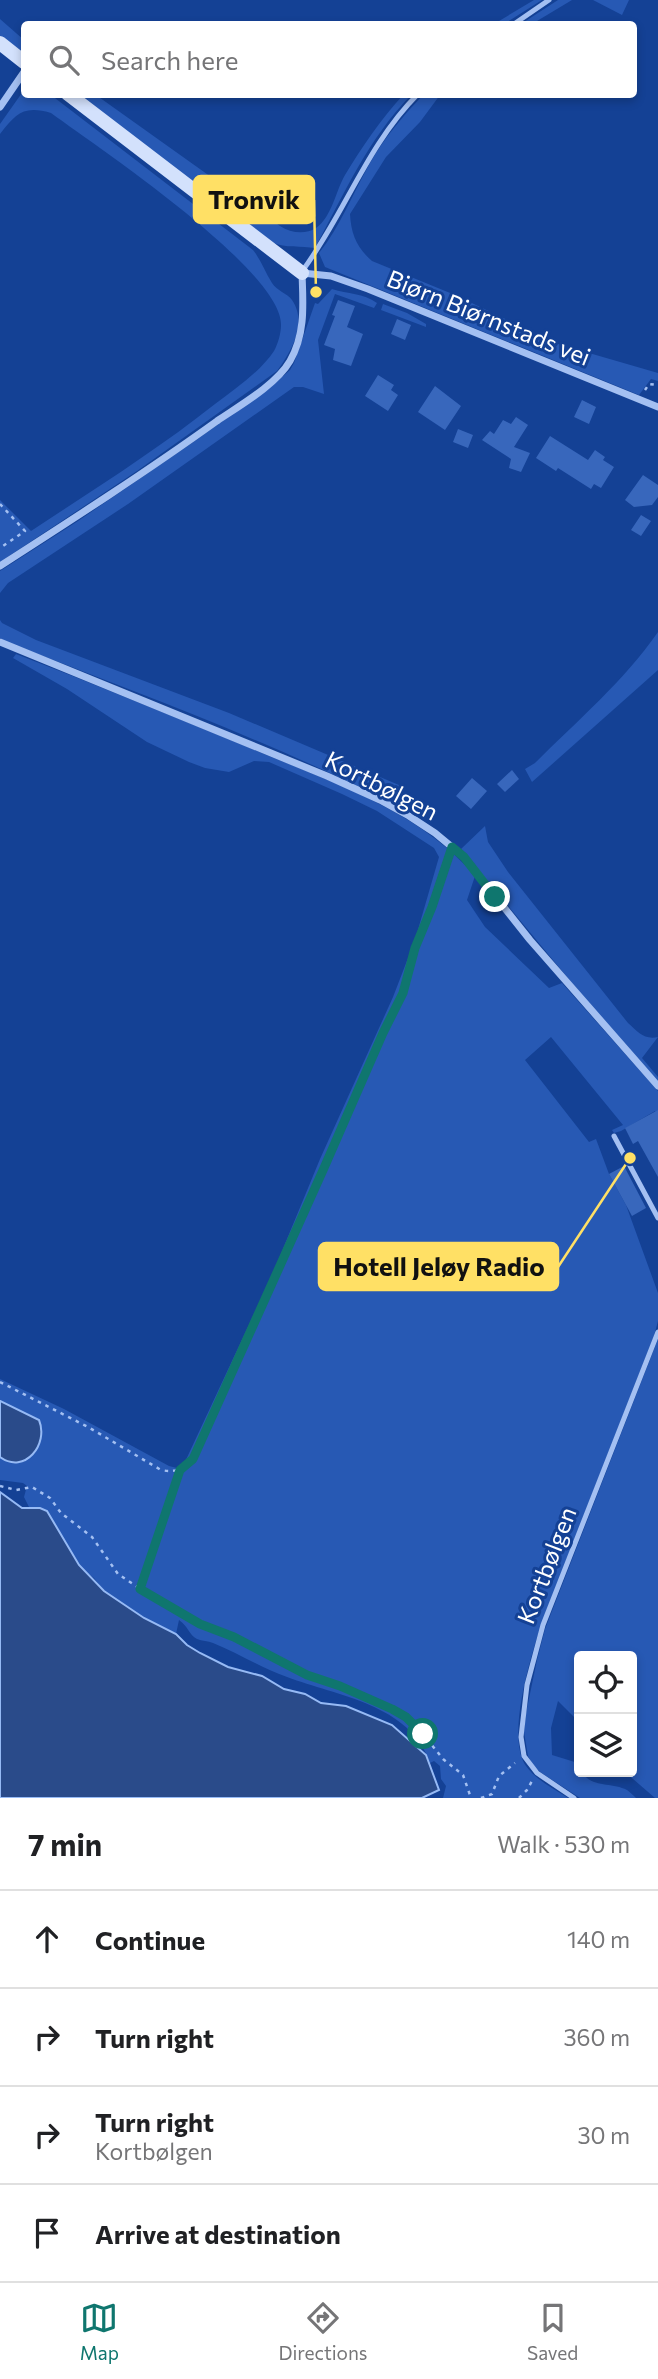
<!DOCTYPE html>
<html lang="en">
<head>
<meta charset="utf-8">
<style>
	:root { --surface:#fff; --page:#f2f2f2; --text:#202124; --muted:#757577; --line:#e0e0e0; --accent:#0f766e }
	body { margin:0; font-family:Commissioner,sans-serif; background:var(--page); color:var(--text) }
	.controls { position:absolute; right:21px; bottom:21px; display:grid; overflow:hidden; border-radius:7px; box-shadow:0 4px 10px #0003 }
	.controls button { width:63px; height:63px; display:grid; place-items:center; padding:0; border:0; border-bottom:2px solid var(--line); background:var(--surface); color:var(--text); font:35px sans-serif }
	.stop { position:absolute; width:21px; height:21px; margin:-16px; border:5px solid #0f766e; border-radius:50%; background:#fff }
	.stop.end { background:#0f766e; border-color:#fff; box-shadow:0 2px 7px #0008 }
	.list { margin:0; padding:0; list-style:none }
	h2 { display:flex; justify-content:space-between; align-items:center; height:91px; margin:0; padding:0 28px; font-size:30px }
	h2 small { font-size:23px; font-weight:400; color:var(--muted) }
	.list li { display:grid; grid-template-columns:46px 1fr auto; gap:21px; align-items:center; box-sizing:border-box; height:98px; padding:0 28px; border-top:2px solid var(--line) }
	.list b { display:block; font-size:26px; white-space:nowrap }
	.list p { margin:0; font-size:23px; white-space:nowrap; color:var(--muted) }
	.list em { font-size:23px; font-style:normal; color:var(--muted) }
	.icon { flex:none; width:38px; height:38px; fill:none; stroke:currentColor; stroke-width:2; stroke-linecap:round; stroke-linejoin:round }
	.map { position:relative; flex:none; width:658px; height:1798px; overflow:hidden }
	.search { position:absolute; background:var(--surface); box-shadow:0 4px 10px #0003; left:21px; right:21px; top:21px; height:77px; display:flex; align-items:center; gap:18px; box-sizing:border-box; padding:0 24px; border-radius:7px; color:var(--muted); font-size:26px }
	.sheet { height:483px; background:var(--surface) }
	nav { display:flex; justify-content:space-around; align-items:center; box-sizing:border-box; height:98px; border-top:2px solid var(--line); background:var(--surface); font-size:19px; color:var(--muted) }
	nav a { display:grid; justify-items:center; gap:4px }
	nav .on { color:var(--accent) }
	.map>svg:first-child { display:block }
	.green { fill:#2759b4 }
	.water { fill:#2a4b8a; stroke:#96baf5; stroke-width:2 }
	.building { fill:#3867bc }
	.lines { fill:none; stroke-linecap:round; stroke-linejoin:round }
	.path { stroke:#a4c0f2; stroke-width:2.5; stroke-dasharray:3.5 5; stroke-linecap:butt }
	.lane { stroke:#a4c0f2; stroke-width:5 }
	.street { stroke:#a4c0f2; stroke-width:7 }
	.secondary { stroke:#d3e1fc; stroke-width:14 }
	.route { stroke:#0f766e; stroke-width:9 }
	.labels { text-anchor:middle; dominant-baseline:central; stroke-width:6; stroke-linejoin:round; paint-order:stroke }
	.street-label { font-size:24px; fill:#fff; stroke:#144195 }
	.leader { fill:none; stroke:#ffe065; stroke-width:2.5 }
	.callout-dot { fill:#ffe065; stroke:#144195; stroke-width:2.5 }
	.callout { fill:#ffe065; stroke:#ffe065; stroke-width:2.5 }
	.callout-label { font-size:26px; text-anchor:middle; font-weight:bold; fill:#111 }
</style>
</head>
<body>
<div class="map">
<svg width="658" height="1798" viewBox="0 0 658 1798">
	<rect width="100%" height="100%" fill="#144195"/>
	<path class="green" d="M534 0H542L504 24H494Z
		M558 0H572L532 24H521Z
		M593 0H629L622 15Z
		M0 19 24 40V58L0 38Z
		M24 90V94L51 95 253 250C261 260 265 272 272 283 277 291 287 293 292 300 308 323 291 352 277 371L137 471 0 562V500L31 531C93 490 157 450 215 404 235 389 260 372 274 351 278 344 281 333 281 325 282 270 96 146 51 113 23 105 16 114 0 134V124Z
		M75 95H96L280 226C291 233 305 235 316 228 332 217 336 190 345 175 362 147 381 119 403 95H411C368 139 344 194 315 248 302 246 284 248 274 243Z
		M423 95H440L420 122 386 157 350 214C351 234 357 248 372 261L455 295 558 344 658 373V381L651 379 639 395 325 267 319 253C340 227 353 193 370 163 385 137 403 116 423 95Z
		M332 289C348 294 363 293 377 303L374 308 335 294 318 340 324 394 303 387H294L128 504 8 583 0 593V571L78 521 192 443 273 385 290 370 294 363 315 303 318 304Z
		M383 304 407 313 426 324V327L381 310Z
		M0 620 2 623 36 640 229 713 406 788 396 805C270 741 136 692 4 641L0 638Z
		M658 632V670L532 782 525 769 535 763C577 721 624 681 658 632Z
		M16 654C94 684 172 716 250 748 328 781 418 809 475 876L467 900 485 927 549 988 562 983 658 1091V1115L655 1111 621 1131 614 1133 612 1130 623 1125 551 1037 525 1060 589 1142 596 1139 609 1174 626 1205 658 1293V1321L654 1336 547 1609C535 1641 504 1735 526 1766 536 1780 554 1789 568 1798H443L446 1786 441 1779 440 1766 434 1761 430 1763C410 1704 337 1696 287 1677 261 1668 238 1653 213 1643 208 1641 202 1641 197 1639 189 1635 188 1626 179 1620L176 1634 144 1618 104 1591 94 1578 81 1568 47 1511 30 1509 24 1497 27 1486 23 1483 0 1480V1457L4 1460 24 1462C40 1447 42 1440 39 1420L0 1401V1379L64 1409 169 1466 177 1468 184 1464 273 1273 320 1159 393 997 415 940 439 857 434 848 377 811 342 794 269 762 254 761 229 772 205 768 189 762 147 742 67 689 13 658Z
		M485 826 488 842 508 872 628 1023C638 1032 644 1040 658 1037L642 1058 658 1077V1081L596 1012 461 849Z
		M658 1339V1798H655L625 1772H632V1656H579V1722L558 1701 551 1728 552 1755 578 1763 579 1772H582C591 1788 612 1782 627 1790 630 1792 633 1795 636 1798H580L543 1774 534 1767 528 1756 524 1732 526 1713 537 1660 545 1629Z"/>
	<path class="water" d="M0 1401 39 1420C49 1444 25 1475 0 1457Z
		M0 1492 22 1508H40L47 1511 79 1565 104 1591 144 1618 176 1634 187 1645 200 1653 228 1667 262 1676 284 1689 305 1694 321 1703 346 1706 392 1725 426 1755 439 1790 422 1798H0Z"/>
	<path class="building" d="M338 300 355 306 347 327 363 334 351 366 333 360 335 349 324 345 335 316 332 315Z
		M397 319 411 325 405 340 391 334Z
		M378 375 394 385 391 390 398 395 388 411 365 396Z
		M435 386 461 406 445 430 418 412Z
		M582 400 596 407 589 424 574 417Z
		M516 417 528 425 514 447 530 453 521 472 509 468 511 459 482 440 490 431 494 434 503 420 511 424Z
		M458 429 473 435 468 448 453 442Z
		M550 436 588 460 595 450 605 457 603 460 614 467 601 488 594 484 591 489 558 468 556 471 536 458Z
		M643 475 658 485V497L652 505 634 507 625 500Z
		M641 515 651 521 641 536 631 530Z
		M512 770 519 779 505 792 497 784Z
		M472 778 487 791 471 809 456 796Z
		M658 1110V1177L638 1141 633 1144 625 1128Z
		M624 1166 646 1208 632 1216 609 1174Z"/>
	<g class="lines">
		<path class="path" d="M645 390 649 384 658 385
			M0 504 25 531 0 548
			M0 1382 88 1427 161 1470C176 1473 182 1469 193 1459L324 1169 382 1033 403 993 415 948 432 907 449 858
			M0 1486 16 1490 32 1487 50 1498 61 1513 92 1537 118 1574 145 1592 200 1624 234 1637 307 1675 366 1696 406 1717 423 1734 443 1759 463 1775 471 1798
			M140 1589 180 1470
			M481 1798 492 1794 499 1776 515 1763
			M519 1798 527 1790 532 1781"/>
		<path class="lane" d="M514 24 549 0
			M303 270C345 213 367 145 418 94
			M614 1136 658 1218
			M574 1798 537 1773 524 1756 521 1737 527 1685 543 1625 658 1332"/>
		<path class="street" d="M0 107 24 72
			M0 566C73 519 146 472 217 421 239 406 276 385 290 361 306 333 303 303 302 273L331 276 368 289 658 407
			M0 642 327 776 380 800 409 816 435 833 464 857 530 940 658 1086"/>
		<path class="secondary" d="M0 43 24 62
			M68 94 302 273"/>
	</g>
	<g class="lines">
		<path class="route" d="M423 1734 406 1717 392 1709 340 1686 307 1675 234 1637 200 1624 140 1589 180 1470 193 1459 324 1168 383 1033 403 993 415 948 432 907 452 847 464 857 495 897"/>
	</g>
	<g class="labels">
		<g class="street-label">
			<text transform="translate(489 317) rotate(22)">Biørn Biørnstads vei</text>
			<text transform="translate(382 785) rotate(27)">Kortbølgen</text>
			<text transform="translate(546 1565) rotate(-69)">Kortbølgen</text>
		</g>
	</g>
	<path class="leader" d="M316 292L314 200M630 1158L558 1267"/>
	<g class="callout-dot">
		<circle cx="316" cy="292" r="7"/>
		<circle cx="630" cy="1158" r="7"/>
	</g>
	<g class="callout">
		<rect x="194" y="176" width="120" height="47" rx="7"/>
		<rect x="319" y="1243" width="239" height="47" rx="7"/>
	</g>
	<g class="callout-label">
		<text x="254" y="209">Tronvik</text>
		<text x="439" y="1276">Hotell Jeløy Radio</text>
	</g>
</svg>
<div class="controls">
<button><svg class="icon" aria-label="locate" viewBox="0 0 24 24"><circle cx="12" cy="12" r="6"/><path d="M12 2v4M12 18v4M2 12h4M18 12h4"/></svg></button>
<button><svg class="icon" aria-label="layers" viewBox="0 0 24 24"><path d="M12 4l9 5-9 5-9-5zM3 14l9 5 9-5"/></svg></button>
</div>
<div class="stop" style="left:423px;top:1734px"></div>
<div class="stop end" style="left:495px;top:897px"></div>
<div class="search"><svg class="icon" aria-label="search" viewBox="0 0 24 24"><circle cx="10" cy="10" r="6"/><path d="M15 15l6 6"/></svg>Search here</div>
</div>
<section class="sheet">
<h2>7 min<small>Walk · 530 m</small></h2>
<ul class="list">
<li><svg class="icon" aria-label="ahead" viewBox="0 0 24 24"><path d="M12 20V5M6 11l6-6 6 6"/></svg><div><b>Continue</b></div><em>140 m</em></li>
<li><svg class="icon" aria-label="right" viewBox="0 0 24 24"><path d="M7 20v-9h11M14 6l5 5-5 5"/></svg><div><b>Turn right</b></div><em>360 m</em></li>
<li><svg class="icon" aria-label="right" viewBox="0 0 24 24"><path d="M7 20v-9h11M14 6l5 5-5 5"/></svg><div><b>Turn right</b><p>Kortbølgen</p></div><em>30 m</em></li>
<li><svg class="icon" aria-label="arrive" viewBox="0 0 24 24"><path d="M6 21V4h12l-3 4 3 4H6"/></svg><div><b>Arrive at destination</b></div></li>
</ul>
</section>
<nav>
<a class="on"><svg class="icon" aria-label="map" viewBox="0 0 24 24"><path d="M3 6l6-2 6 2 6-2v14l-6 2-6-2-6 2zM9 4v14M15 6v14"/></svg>Map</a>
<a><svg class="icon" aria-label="directions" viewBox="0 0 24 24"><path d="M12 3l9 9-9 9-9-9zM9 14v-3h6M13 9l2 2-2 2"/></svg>Directions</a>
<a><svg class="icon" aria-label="saved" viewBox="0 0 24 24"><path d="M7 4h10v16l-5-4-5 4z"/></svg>Saved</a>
</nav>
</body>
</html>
